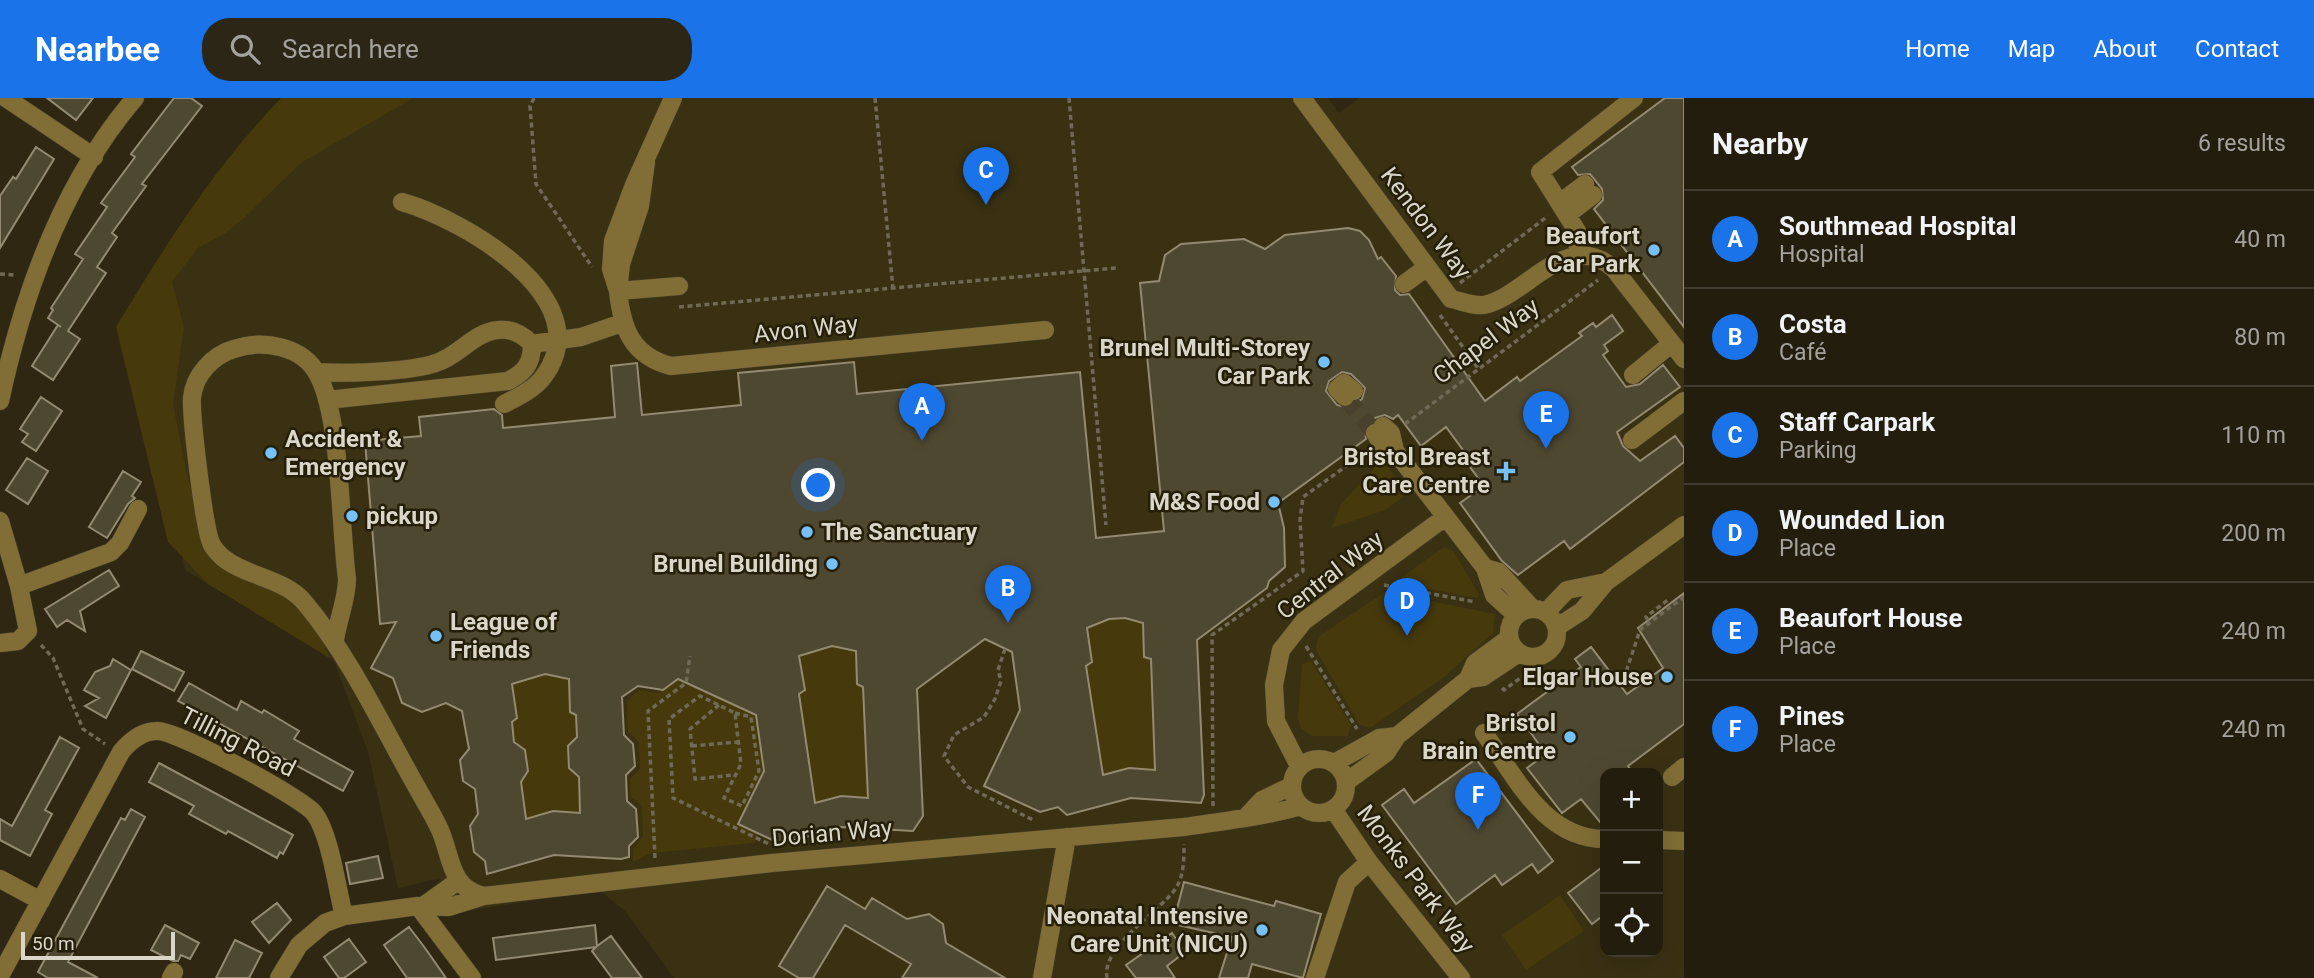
<!DOCTYPE html>
<html lang="en">
<head>
<meta charset="utf-8">
<style>
	:root { --surface:#231d0d; --page:#2b2616; --text:#f1f3f6; --muted:#a3a29d; --line:#403b2e; --accent:#1a73e8 }
	body { margin:0; font-family:Roboto,sans-serif; background:var(--page); color:var(--text) }
	.controls { position:absolute; right:21px; bottom:21px; display:grid; overflow:hidden; border-radius:14px; box-shadow:0 7px 28px #0002 }
	.controls button { width:63px; height:63px; display:grid; place-items:center; padding:0; border:0; border-bottom:2px solid var(--line); background:var(--surface); color:var(--text); font:35px sans-serif }
	.scale { position:absolute; left:21px; bottom:18px; width:154px; box-sizing:border-box; padding-left:7px; border:4px solid #dad6c9; border-top:0; font-size:19px; line-height:24px; white-space:nowrap; color:#dad6c9; -webkit-text-stroke:5px #251e08; paint-order:stroke }
	.you { position:absolute; left:819px; top:388px; width:24px; height:24px; margin:-18px; border:5px solid #fff; border-radius:50%; background:#1a73e8; box-shadow:0 0 0 10px #1a73e833 }
	.badge { display:grid; place-items:center; width:46px; height:46px; border-radius:50%; background:var(--accent); color:#fff; font-size:23px; font-weight:700 }
	.pin { position:absolute; translate:-50% -58px; filter:drop-shadow(0 2px 4px #0008) }
	.pin::after { content:''; position:absolute; top:37px; width:24px; height:21px; background:inherit; clip-path:polygon(0 0,100% 0,50% 100%) }
	.list { margin:0; padding:0; list-style:none }
	h2 { display:flex; justify-content:space-between; align-items:center; height:91px; margin:0; padding:0 28px; font-size:30px }
	h2 small { font-size:23px; font-weight:400; color:var(--muted) }
	.list li { display:grid; grid-template-columns:46px 1fr auto; gap:21px; align-items:center; box-sizing:border-box; height:98px; padding:0 28px; border-top:2px solid var(--line) }
	.list b { display:block; font-size:26px; white-space:nowrap }
	.list p { margin:0; font-size:23px; white-space:nowrap; color:var(--muted) }
	.list em { font-size:23px; font-style:normal; color:var(--muted) }
	.icon { flex:none; width:38px; height:38px; fill:none; stroke:currentColor; stroke-width:2; stroke-linecap:round; stroke-linejoin:round }
	.map { position:relative; flex:none; width:1684px; height:880px; overflow:hidden }
	header { display:flex; align-items:center; gap:42px; box-sizing:border-box; height:98px; padding:0 35px; background:var(--accent); color:#fff }
	header strong { font-size:33px }
	nav { display:flex; gap:38px; margin-inline-start:auto; font-size:24px }
	.search { width:490px; height:63px; background:var(--page); display:flex; align-items:center; gap:18px; box-sizing:border-box; padding:0 24px; border-radius:28px; color:var(--muted); font-size:26px }
	main { display:flex }
	aside { flex:1; background:var(--surface) }
	.map>svg:first-child { display:block }
	.built { fill:#3a3113; fill-rule:evenodd }
	.green { fill:#46390c }
	.building { fill:#4f4831; stroke:#938a71; stroke-width:2; fill-rule:evenodd }
	.lines { fill:none; stroke-linecap:round; stroke-linejoin:round }
	.minor-tunnel { stroke:#49412d; stroke-width:18; stroke-dasharray:18 9; stroke-linecap:butt }
	.minor-casing { stroke:#4a432e; stroke-width:19 }
	.path { stroke:#6f6956; stroke-width:3.5; stroke-dasharray:5 3.5; stroke-linecap:butt }
	.minor { stroke:#816e36; stroke-width:18 }
	.poi-dot { fill:#75c0f6; stroke:#251e08; stroke-width:2.5 }
	.labels { text-anchor:middle; dominant-baseline:central; stroke-width:5; stroke-linejoin:round; paint-order:stroke }
	.street-label { font-size:24px; fill:#dad6c9; stroke:#251e08 }
	.poi-label { font-size:24px; font-weight:bold; fill:#dad6c9; stroke:#251e08; text-anchor:end }
</style>
</head>
<body>
<header>
<strong>Nearbee</strong>
<div class="search"><svg class="icon" aria-label="search" viewBox="0 0 24 24"><circle cx="10" cy="10" r="6"/><path d="M15 15l6 6"/></svg>Search here</div>
<nav><a>Home</a><a>Map</a><a>About</a><a>Contact</a></nav>
</header>
<main>
<div class="map">
<svg width="1684" height="880" viewBox="0 0 1684 880">
	<rect width="100%" height="100%" fill="#2f2711"/>
	<path class="built" d="M297 0H1328L1339 15 1359 0H1684V880H674L625 813 599 792 447 816 440 780 398 790 368 654 334 563 185 472 134 215ZM1605 675H1658V854H1605Z"/>
	<path class="green" d="M281 0H413L301 65 244 120 227 134 198 150 172 184 184 229 173 306 187 377 215 460 306 506 330 560 208 486 168 444 116 229C167 145 212 72 281 0Z
		M1380 364 1385 365 1403 389V399L1385 412 1332 430 1341 406Z
		M1444 449 1453 453 1479 496 1477 500 1402 486 1400 482 1402 479Z
		M1385 494 1495 516 1493 535 1444 579 1370 630 1359 626 1316 552 1318 539Z
		M1125 520 1143 525 1144 558 1151 561 1155 672 1129 670 1103 677 1086 568 1092 564 1087 530 1109 521Z
		M827 548 856 553 857 586 863 589 868 700 841 698 815 705 799 596 805 592 799 558Z
		M1311 563 1351 627 1348 638H1313L1301 631 1298 621 1302 566Z
		M540 576 569 581 570 614 576 617 577 639 568 648 569 670 579 679 580 715 553 713 526 721 521 684 528 673 525 652 514 644 512 624 517 620 512 586Z
		M679 580 756 617 764 673 738 726 758 736 754 745 651 755 633 764V751L643 739 642 708 631 699 630 681 640 671 639 644 628 634 627 603 639 592 658 595Z
		M1560 797 1584 833 1526 872 1502 837Z"/>
	<path class="building" d="M47 0H93L76 22Z
		M174 0H191L202 8 142 86 146 88 112 135 117 139 97 169 106 175 68 233 80 241 53 282 32 268 58 227 61 229 48 220 53 212 51 210 83 161 75 156 107 109 101 105 135 59 131 56Z
		M1665 0H1684V229L1594 111 1603 102 1602 91 1590 76 1578 77 1572 69Z
		M36 49 54 61 0 150V98L13 79 16 81Z
		M1348 130 1360 133 1369 142 1378 161 1381 159 1396 178 1395 192 1400 197 1409 196 1485 303 1517 279 1520 283 1582 238 1579 235 1593 225 1596 229 1612 217 1623 233 1604 247 1608 253 1603 257 1626 289 1640 286 1663 267 1680 289 1617 334 1623 348 1640 363 1675 338 1684 350V364L1570 451 1564 443 1518 477 1502 463 1460 405 1484 388 1470 369 1474 367 1446 329 1421 348 1398 317 1393 321 1385 317 1375 320 1365 330 1366 341 1278 405 1284 430 1285 469 1269 483 1267 490 1197 542 1204 697 1201 705 1131 700 1067 717 1058 709 1040 714 984 688 1020 612 1012 554 985 541 917 591 923 718 913 733 841 729 781 746 738 726 764 673 756 617 678 581 663 592 638 588 622 599 624 637 633 646 635 668 626 677 627 703 636 711 638 739 629 748V759L621 761 554 757 487 776 485 763 474 754 470 728 478 716 475 691 463 683 460 662 469 651 462 613 446 605 422 614 402 605 393 580 371 570 396 524 380 526 365 343 421 338 419 319 494 311 502 317 503 330 615 319 611 268 637 265 642 317 741 307 738 275 854 264 857 296 1080 274 1096 440 1164 433 1140 185 1159 183 1165 157 1181 146 1244 141 1265 151 1285 137ZM1342 274 1351 276 1365 290 1362 301 1347 310 1337 307 1326 293 1329 283ZM1125 520 1143 525 1144 559 1151 561 1155 672 1129 670 1103 677 1086 568 1092 564 1087 530 1109 521ZM832 548 856 553 857 586 863 589 868 700 841 698 815 705 799 596 805 592 799 558ZM545 576 569 581 570 614 576 617 577 639 568 648 569 670 579 679 580 715 553 713 526 721 521 684 528 673 525 652 514 644 512 624 517 620 512 586Z
		M41 299 62 313 36 353 22 344 28 336 20 331Z
		M27 360 48 373 28 406 6 392Z
		M123 373 141 384 132 398 135 400 128 406 107 440 89 429Z
		M109 472 119 488 80 513 85 533 67 522 57 529 45 511Z
		M1684 495V626L1628 668 1633 675H1605V730L1581 701 1562 715 1527 670 1546 656 1517 616 1581 569 1575 561 1591 549 1627 596 1663 570 1638 530Z
		M141 553 184 574 174 593 132 571Z
		M113 561 131 572 106 620 85 608 99 600 84 592 95 574 110 568Z
		M189 585 237 612 241 603 262 615 264 612 299 633 294 641 353 674 343 693 178 603Z
		M60 639 79 650 45 712 52 716 30 758 0 742V721L12 728Z
		M1476 661 1553 763 1538 775 1532 766 1502 787 1495 777 1456 806 1382 707 1404 691 1414 705Z
		M159 665 293 737 283 756 280 754 277 760 228 733 226 736 189 716 194 708 149 684Z
		M131 711 145 719 68 864 98 880H48L38 874 121 720 125 722Z
		M378 758 383 780 350 786 346 765Z
		M1605 767V816L1592 826 1568 795Z
		M1184 784 1274 808 1276 803 1321 816 1303 880 1252 866 1248 880H1219L1232 839 1173 826Z
		M827 788 865 811 872 800 907 821 929 816 943 826 946 845 1005 880H902L911 866 845 827 813 880H799L779 868Z
		M277 805 291 822 269 845 252 824Z
		M165 827 199 845 190 861 181 857 178 863H173L151 852Z
		M595 827 597 848 611 838 642 880H612L592 853 596 849 496 862 493 840Z
		M409 829 425 850 446 880H407L384 847Z
		M1172 835 1185 854 1167 868 1175 880H1136L1126 867Z
		M349 841 366 864 344 880H339L324 859Z
		M235 842 262 855 249 880H216Z"/>
	<g class="lines">
		<path class="minor-tunnel" d="M1345 299 1375 335"/>
		<g class="minor-casing">
			<path id="minor" d="M6 0 94 59
				M1302 0 1451 201C1462 203 1477 210 1488 206 1529 194 1569 130 1614 171L1684 261
				M646 64 640 108 621 166 618 193 611 171 613 143 634 87 673 0
				M402 104C462 121 601 200 544 278 535 291 518 299 504 306
				M1561 104 1585 86
				M1568 116 1593 97
				M1578 158 1577 133 1540 74 1634 0
				M1404 186 1427 169
				M679 188 618 193C622 231 632 258 671 268L1045 232
				M532 246 581 239 622 225
				M317 274C345 276 410 274 436 265 459 258 474 234 498 232 512 230 523 237 532 246 532 266 525 274 508 283L327 302
				M1633 277 1671 246
				M1345 299 1337 291 1344 285 1354 293
				M0 303C23 196 63 84 135 0
				M1375 335 1381 345 1395 353 1391 335 1383 328
				M1632 342 1684 303
				M1395 353 1485 470 1494 497 1516 517
				M0 423 19 488 111 454 120 445 138 411
				M1485 470 1499 474 1532 510
				M1509 535a24 24 0 1 1 48 0a24 24 0 1 1-48 0Z
				M1546 514 1567 492 1606 484
				M1557 529 1582 513 1606 484 1684 427
				M335 542C338 521 347 501 347 481 340 428 341 320 318 277 303 248 263 241 234 251 213 257 194 277 192 300 191 319 204 433 212 447 214 451 219 456 222 459 246 479 285 480 305 505 350 559 380 624 415 686 423 701 433 716 440 732 452 759 449 790 484 798
				M0 545 18 543 28 533 19 488
				M1468 581 1483 579 1519 555
				M1484 635C1516 679 1544 741 1605 741
				M1292 688a27 27 0 1 1 54 0a27 27 0 1 1-54 0Z
				M1334 665 1379 640 1397 638
				M1299 668 1276 623 1274 587 1281 552 1304 523 1444 420
				M1672 679 1684 669
				M1346 684 1386 655 1397 638 1468 581 1475 565 1509 540
				M1333 711 1369 764 1461 880
				M1248 717 1262 702 1291 688
				M1658 742 1684 743
				M0 781 41 803
				M418 808 472 880
				M423 808 458 783
				M0 878 121 654C130 643 142 633 157 633 176 632 301 699 314 715 330 735 337 791 344 818
				M171 880 174 874
				M279 880 299 847 325 825 344 818 418 808 449 809 484 798 772 765 1184 729C1223 723 1263 719 1301 708
				M1042 880 1067 739
				M1315 880 1347 784 1369 764"/>
		</g>
		<path class="path" d="M534 0 530 8 536 86 592 169
			M875 0 893 191
			M1069 0 1106 427
			M0 176 15 177
			M1460 185 1548 118
			M679 209 1117 170
			M1440 217 1478 270
			M1405 326 1598 182
			M1384 487 1476 504
			M1648 522 1646 519 1669 501
			M41 547 53 560 83 631 105 646
			M1306 548 1357 631
			M1005 551 998 572 1001 583 995 601 984 619 954 637 944 658 968 689 1035 723
			M1621 589 1640 532 1684 499
			M1502 590 1504 592 1523 578 1533 591
			M719 607 690 631 695 681 734 677
			M735 615 751 619 759 673 742 708 724 700 741 666 735 615 700 598 669 621 673 700 769 746
			M692 648 738 644
			M1213 708 1212 537 1303 473 1300 422 1303 399 1366 354
			M655 760 648 613 686 585 690 558
			M1107 880C1101 848 1160 814 1176 790 1184 778 1184 760 1184 746"/>
		<use href="#minor" class="minor"/>
	</g>
	<g class="poi-dot">
		<circle cx="1654" cy="152" r="7"/>
		<circle cx="1324" cy="264" r="7"/>
		<circle cx="271" cy="355" r="7"/>
		<path d="M1502.5 362.5h7v7h7v7h-7v7h-7v-7h-7v-7h7z"/>
		<circle cx="1274" cy="404" r="7"/>
		<circle cx="352" cy="418" r="7"/>
		<circle cx="807" cy="434" r="7"/>
		<circle cx="832" cy="466" r="7"/>
		<circle cx="436" cy="538" r="7"/>
		<circle cx="1667" cy="579" r="7"/>
		<circle cx="1570" cy="639" r="7"/>
		<circle cx="1262" cy="832" r="7"/>
	</g>
	<g class="labels">
		<g class="street-label">
			<text transform="translate(1426 125) rotate(53)">Kendon Way</text>
			<text transform="translate(806 231) rotate(-6)">Avon Way</text>
			<text transform="translate(1486 243) rotate(-37)">Chapel Way</text>
			<text transform="translate(1330 477) rotate(-38)">Central Way</text>
			<text transform="translate(238 644) rotate(27)">Tilling Road</text>
			<text transform="translate(832 735) rotate(-5)">Dorian Way</text>
			<text transform="translate(1416 781) rotate(53)">Monks Park Way</text>
		</g>
		<g class="poi-label">
			<text x="1640" y="138">Beaufort<tspan x="1640" dy="28">Car Park</tspan></text>
			<text x="1310" y="250">Brunel Multi-Storey<tspan x="1310" dy="28">Car Park</tspan></text>
			<text x="285" y="341" text-anchor="start">Accident &amp;<tspan x="285" dy="28">Emergency</tspan></text>
			<text x="1490" y="359">Bristol Breast<tspan x="1490" dy="28">Care Centre</tspan></text>
			<text x="1260" y="404">M&amp;S Food</text>
			<text x="366" y="418" text-anchor="start">pickup</text>
			<text x="821" y="434" text-anchor="start">The Sanctuary</text>
			<text x="818" y="466">Brunel Building</text>
			<text x="450" y="524" text-anchor="start">League of<tspan x="450" dy="28">Friends</tspan></text>
			<text x="1653" y="579">Elgar House</text>
			<text x="1556" y="625">Bristol<tspan x="1556" dy="28">Brain Centre</tspan></text>
			<text x="1248" y="818">Neonatal Intensive<tspan x="1248" dy="28">Care Unit (NICU)</tspan></text>
		</g>
	</g>
</svg>
<div class="controls">
<button>+</button>
<button>−</button>
<button><svg class="icon" aria-label="locate" viewBox="0 0 24 24"><circle cx="12" cy="12" r="6"/><path d="M12 2v4M12 18v4M2 12h4M18 12h4"/></svg></button>
</div>
<div class="scale">50 m</div>
<div class="you"></div>
<div class="pin badge" style="left:922px;top:343px">A</div>
<div class="pin badge" style="left:1008px;top:525px">B</div>
<div class="pin badge" style="left:986px;top:107px">C</div>
<div class="pin badge" style="left:1407px;top:538px">D</div>
<div class="pin badge" style="left:1546px;top:351px">E</div>
<div class="pin badge" style="left:1478px;top:732px">F</div>
</div>
<aside>
<h2>Nearby<small>6 results</small></h2>
<ul class="list">
<li><span class="badge">A</span><div><b>Southmead Hospital</b><p>Hospital</p></div><em>40 m</em></li>
<li><span class="badge">B</span><div><b>Costa</b><p>Café</p></div><em>80 m</em></li>
<li><span class="badge">C</span><div><b>Staff Carpark</b><p>Parking</p></div><em>110 m</em></li>
<li><span class="badge">D</span><div><b>Wounded Lion</b><p>Place</p></div><em>200 m</em></li>
<li><span class="badge">E</span><div><b>Beaufort House</b><p>Place</p></div><em>240 m</em></li>
<li><span class="badge">F</span><div><b>Pines</b><p>Place</p></div><em>240 m</em></li>
</ul>
</aside>
</main>
</body>
</html>
